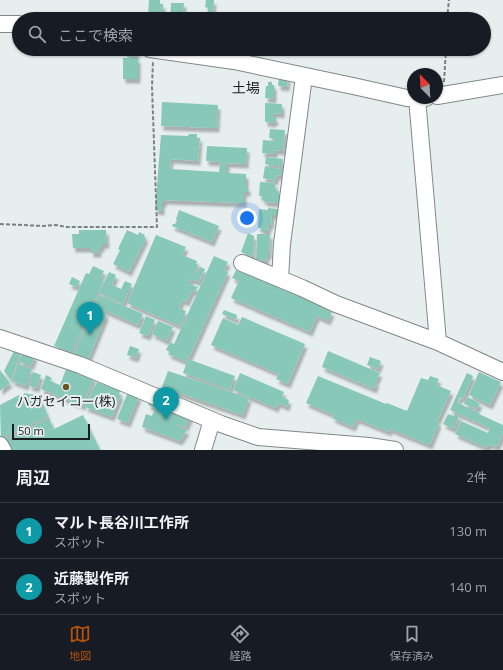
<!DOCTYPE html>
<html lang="ja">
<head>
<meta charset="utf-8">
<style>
	:root { --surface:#171b24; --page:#242831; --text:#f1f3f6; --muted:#9ea1a6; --line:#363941; --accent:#b45309 }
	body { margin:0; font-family:"Open Sans","Noto Sans JP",sans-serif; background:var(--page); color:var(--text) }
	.compass { position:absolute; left:407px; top:68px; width:36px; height:36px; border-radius:50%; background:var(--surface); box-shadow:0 1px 3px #0004; rotate:336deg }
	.scale { position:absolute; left:12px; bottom:10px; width:78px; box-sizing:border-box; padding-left:4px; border:2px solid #1b1e1e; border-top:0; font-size:11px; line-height:14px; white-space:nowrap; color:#1b1e1e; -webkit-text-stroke:3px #e6eeee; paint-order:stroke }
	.you { position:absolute; left:247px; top:218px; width:14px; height:14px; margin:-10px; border:3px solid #fff; border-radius:50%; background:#1a73e8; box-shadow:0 0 0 6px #1a73e833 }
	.badge { display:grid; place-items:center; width:26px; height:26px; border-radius:50%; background:var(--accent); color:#fff; font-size:13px; font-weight:700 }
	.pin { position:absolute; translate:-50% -33px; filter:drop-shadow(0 1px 2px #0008) }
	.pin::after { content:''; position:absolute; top:21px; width:14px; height:12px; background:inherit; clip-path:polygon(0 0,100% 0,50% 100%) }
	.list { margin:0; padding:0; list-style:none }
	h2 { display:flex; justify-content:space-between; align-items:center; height:52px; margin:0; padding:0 16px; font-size:17px }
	h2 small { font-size:13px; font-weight:400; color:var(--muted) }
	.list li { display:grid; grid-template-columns:26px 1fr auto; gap:12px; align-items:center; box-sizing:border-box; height:56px; padding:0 16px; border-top:1px solid var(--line) }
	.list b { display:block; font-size:15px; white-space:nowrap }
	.list p { margin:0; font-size:13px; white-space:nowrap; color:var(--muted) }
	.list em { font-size:13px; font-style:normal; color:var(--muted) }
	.icon { flex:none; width:22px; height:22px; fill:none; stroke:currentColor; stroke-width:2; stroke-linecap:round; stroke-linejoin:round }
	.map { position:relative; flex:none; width:503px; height:450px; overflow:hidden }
	.search { position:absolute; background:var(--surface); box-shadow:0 1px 3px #0004; left:12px; right:12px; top:12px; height:44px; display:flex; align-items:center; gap:10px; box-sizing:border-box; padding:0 14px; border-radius:22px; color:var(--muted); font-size:15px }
	.sheet { height:164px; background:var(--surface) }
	nav { display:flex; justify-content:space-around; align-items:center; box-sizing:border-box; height:56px; border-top:1px solid var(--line); background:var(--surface); font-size:11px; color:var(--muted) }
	nav a { display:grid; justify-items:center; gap:2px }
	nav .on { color:var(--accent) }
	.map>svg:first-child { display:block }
	.building { fill:#88c8b8; filter:url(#shadow) }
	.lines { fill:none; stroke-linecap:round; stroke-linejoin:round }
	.minor-casing { stroke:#818888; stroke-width:18 }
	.path { stroke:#7c8181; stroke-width:2; stroke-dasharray:4 2; stroke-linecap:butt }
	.minor { stroke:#fff; stroke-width:16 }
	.poi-dot { fill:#685624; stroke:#e6eeee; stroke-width:1.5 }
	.labels { text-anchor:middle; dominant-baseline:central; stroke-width:4; stroke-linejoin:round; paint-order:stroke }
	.poi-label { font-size:13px; fill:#1b1e1e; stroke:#e6eeee }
	.neighbourhood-label { font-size:14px; fill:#1b1e1e; stroke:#e6eeee }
</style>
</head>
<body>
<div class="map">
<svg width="503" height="450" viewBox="0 0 503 450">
	<defs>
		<filter id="shadow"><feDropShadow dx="2.5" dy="4.5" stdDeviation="1" flood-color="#0004"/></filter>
	</defs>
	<rect width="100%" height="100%" fill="#e6eeee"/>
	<path class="building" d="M149 0H160V4H163L162 19H151L152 17H148Z
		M206 0H214L213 12H208V8L205 7Z
		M171 3H184L183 19H170Z
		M196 14H209V16H213V19H196Z
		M136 49 137 56 127 57 126 50Z
		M123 58H138V79H123Z
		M279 76 288 77 287 87 278 86Z
		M268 82H272V85H274V99L265 98 266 86H268Z
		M162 102 218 105 217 128 161 126Z
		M265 103 282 104V114L274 113V118H276V121H274V123L265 122Z
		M270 129 285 130 283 151 275 150V154L262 153 263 140 274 141 275 138H269Z
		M189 134H197V138H200L198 161 171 159 170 169 219 172 220 162 206 161 207 146 247 148 246 164 227 163V173L246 174V187H248V192H244V203L164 200V203H162V211L155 210 161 135 188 136Z
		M266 157 283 159 282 167 265 164Z
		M265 166 283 170 281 176 277 175 275 181 263 178Z
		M260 182 275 183V190L279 191V196H281L280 203 265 202V200H262V196H259Z
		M268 208 278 209V215H272L271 225H269L268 231H261V228H258L259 209 268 210Z
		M179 210 219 226 212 242 172 226 173 224H175L177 220 176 219Z
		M79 230H106L107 244H102V248H99V253H91V248H73L72 234H79Z
		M127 230 138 235 139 232 145 235 144 237 146 238 129 272 113 264 120 250 118 249Z
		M248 233 254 236 253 257 241 252Z
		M257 234H270L269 255H267L266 261 256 260Z
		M156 235 186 247 182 255 197 261 196 264 198 265 195 272 197 273 200 267 205 269 199 282 191 279 189 284 198 287 195 292 192 291 187 302 182 300 179 308 186 311 180 326 127 303Z
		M214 256 228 262 224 270 228 272 189 358 187 357 185 361 168 354 170 352 166 350 170 342 174 344Z
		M93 266 104 271 101 278 104 279 72 353 54 346 86 273 89 274Z
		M238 266 287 287 285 290 321 305V307L332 312 328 321 317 316 310 332 231 298 239 281 232 278Z
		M109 272 116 275 112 285 121 289 125 281 132 284 123 304 99 293Z
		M72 277 80 281 77 287 69 284Z
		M99 295 143 314 138 325 94 306Z
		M94 307 106 313 105 315 106 316 88 360 74 354Z
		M224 310 237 315 236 320 222 314Z
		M146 316 155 320 148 336 139 333Z
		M242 317 305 344 288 384 276 379 279 374 211 345 223 318 238 325Z
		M158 321 173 327 167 341 152 334Z
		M130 346 139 349 136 358 127 355Z
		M15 349 21 351 11 380 4 371Z
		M23 351 35 356 31 366 19 362Z
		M328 351 380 373 375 383H377L374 389 322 367Z
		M370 357 381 361 378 369 367 365Z
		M188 359 235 376 230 390 183 373Z
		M18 364 32 369 26 386 12 381Z
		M67 367 94 377 83 406 41 389 46 375 52 378 50 381 60 385Z
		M0 370 10 383 0 391Z
		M168 371 249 398 243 415 162 387Z
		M33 372 41 375 37 388 29 386Z
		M479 372 501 382 490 405 469 395Z
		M240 373 284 392 282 397 289 400 287 407 278 403 276 408 233 390Z
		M467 373 473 376 463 399 460 397 458 403 480 413 479 414 503 425V433L497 447 489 444 487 448 455 434 461 421 488 433 490 428 450 410Z
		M318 376 386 404 387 403 407 411 421 378 428 380 430 376 439 379 436 385 451 391 437 422 439 423 430 445 390 429 389 432 357 419 353 427 332 418 334 415 306 403Z
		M97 382 120 391 119 395H121L112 417 85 407 94 386H95Z
		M128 392 139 396 128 423 117 419Z
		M24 393 36 395 35 399 41 400 48 416 1 439 0 405 19 395 23 396Z
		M467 397 480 403 477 409 464 404Z
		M150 399 191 415 186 427 178 424 177 426 187 430 180 441 142 427 146 414 152 416 155 408 148 405Z
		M448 414 454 416 455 414 459 416 454 429 443 424Z
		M83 415 100 450H7L3 441 49 418 54 429Z"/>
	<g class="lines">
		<g class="minor-casing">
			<path id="minor" d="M0 24H19
				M150 49 234 61 353 86 407 98H426
				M437 96 503 85
				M417 98 438 342
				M242 263 302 288 336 304 438 342 503 372
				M280 279 282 244 304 76
				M0 338 80 365 221 424 258 437 369 446 395 450
				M0 445 3 450
				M203 450 212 420"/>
		</g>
		<path class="path" d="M447 19 449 0
			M444 82 446 49
			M0 224 43 226 56 225 67 227H157L152 87 153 61"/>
		<use href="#minor" class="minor"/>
	</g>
	<circle class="poi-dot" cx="66" cy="387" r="4"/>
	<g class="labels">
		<g class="poi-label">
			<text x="66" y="401">ハガセイコー(株)</text>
		</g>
		<g class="neighbourhood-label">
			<text x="246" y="87">土場</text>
		</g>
	</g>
</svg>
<svg class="compass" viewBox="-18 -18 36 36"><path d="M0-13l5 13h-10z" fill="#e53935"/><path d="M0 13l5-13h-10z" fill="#9ea1a6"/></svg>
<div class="scale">50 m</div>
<div class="you"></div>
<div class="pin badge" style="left:90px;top:335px;background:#0f9aa8">1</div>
<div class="pin badge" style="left:166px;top:420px;background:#0f9aa8">2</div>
<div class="search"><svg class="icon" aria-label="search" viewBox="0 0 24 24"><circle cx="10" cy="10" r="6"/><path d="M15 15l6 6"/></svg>ここで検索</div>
</div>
<section class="sheet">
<h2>周辺<small>2件</small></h2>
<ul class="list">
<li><span class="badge" style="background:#0f9aa8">1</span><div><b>マルト長谷川工作所</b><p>スポット</p></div><em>130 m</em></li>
<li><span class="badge" style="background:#0f9aa8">2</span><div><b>近藤製作所</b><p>スポット</p></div><em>140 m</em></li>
</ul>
</section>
<nav>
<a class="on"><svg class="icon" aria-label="map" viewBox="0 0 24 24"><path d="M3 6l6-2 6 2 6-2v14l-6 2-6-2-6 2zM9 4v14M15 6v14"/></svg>地図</a>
<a><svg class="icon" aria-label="directions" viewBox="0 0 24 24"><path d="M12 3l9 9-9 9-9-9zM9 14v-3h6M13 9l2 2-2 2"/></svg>経路</a>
<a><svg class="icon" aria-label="saved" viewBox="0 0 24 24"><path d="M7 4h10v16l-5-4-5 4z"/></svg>保存済み</a>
</nav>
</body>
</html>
